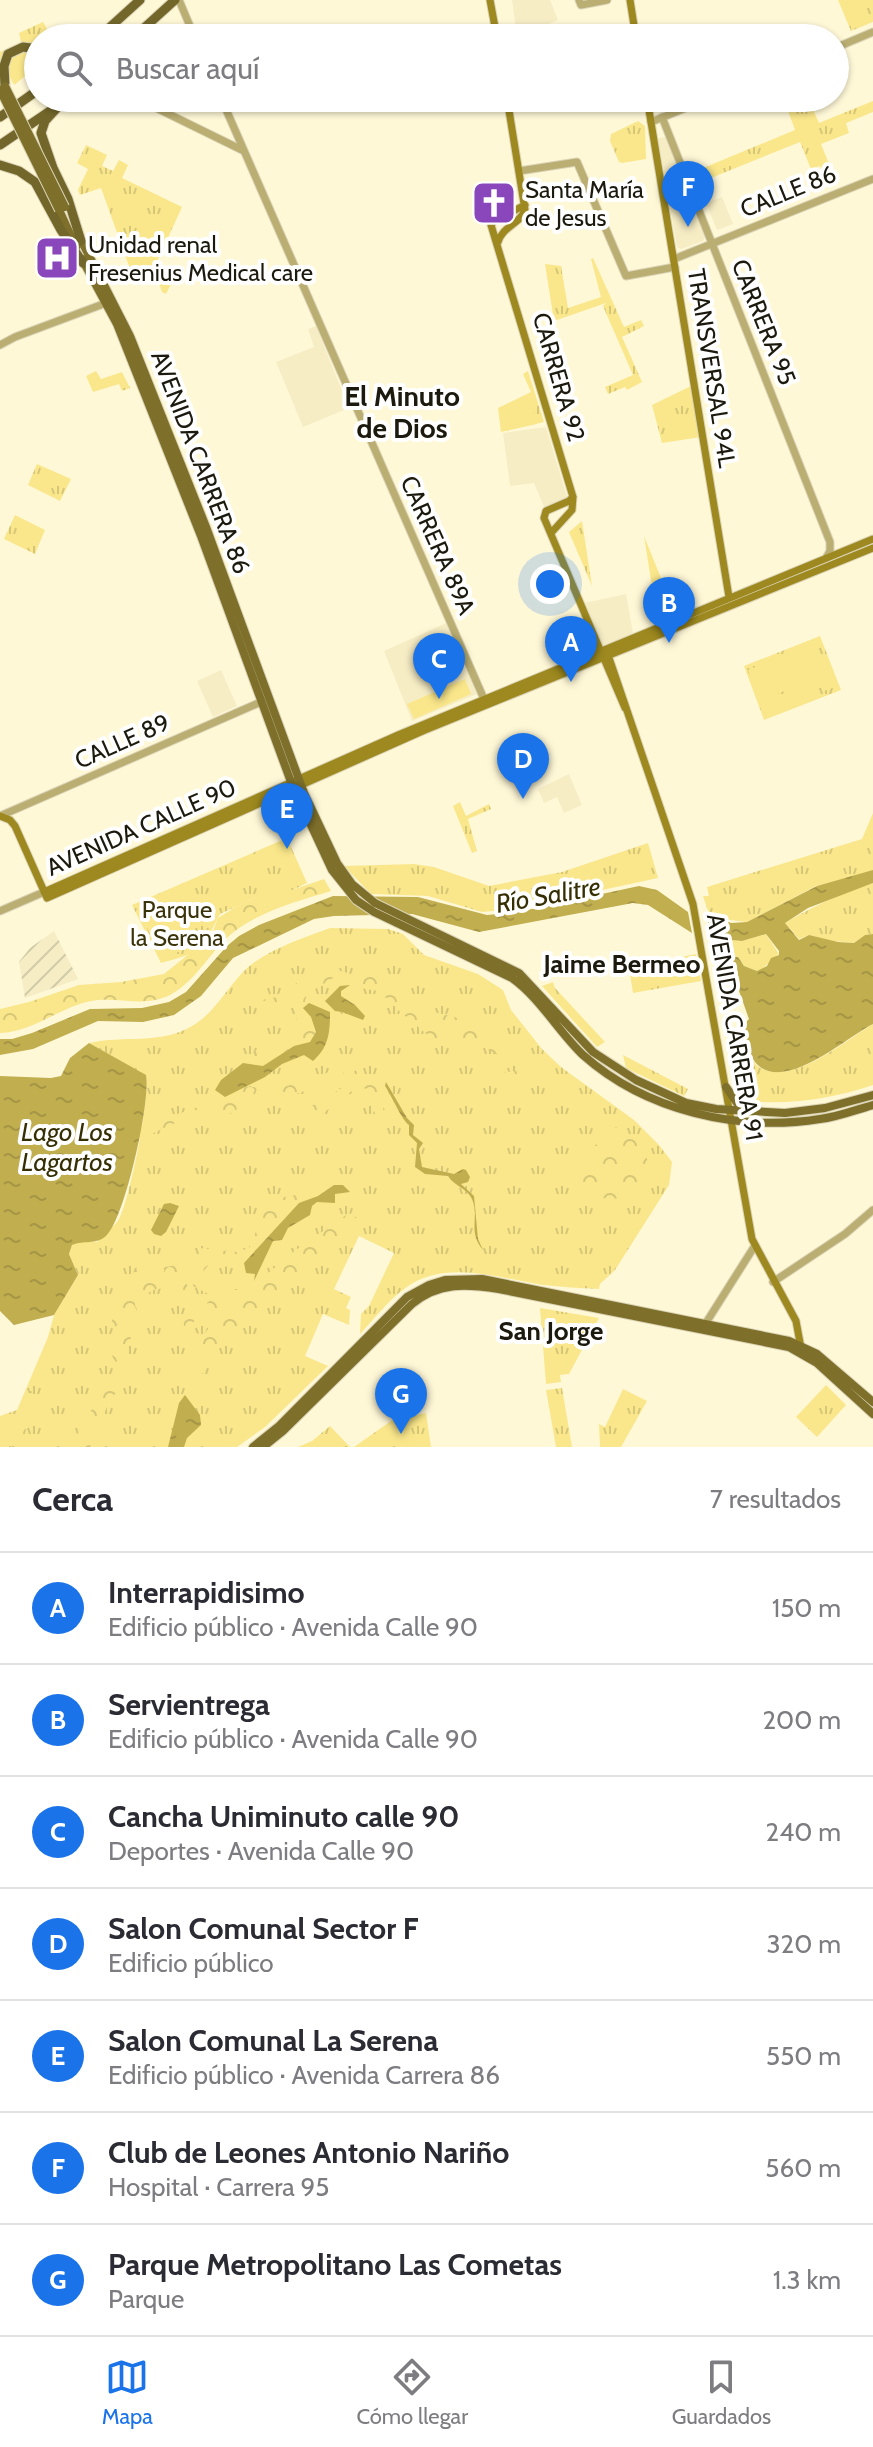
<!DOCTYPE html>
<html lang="es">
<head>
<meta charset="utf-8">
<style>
	:root { --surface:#fff; --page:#f7f7f7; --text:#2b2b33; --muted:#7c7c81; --line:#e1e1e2; --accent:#1a73e8 }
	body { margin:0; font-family:Cabin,sans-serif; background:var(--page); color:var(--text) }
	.you { position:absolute; left:550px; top:584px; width:28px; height:28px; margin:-20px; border:6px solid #fff; border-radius:50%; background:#1a73e8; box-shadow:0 0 0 12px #1a73e833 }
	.badge { display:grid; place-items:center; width:52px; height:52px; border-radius:50%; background:var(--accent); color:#fff; font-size:26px; font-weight:700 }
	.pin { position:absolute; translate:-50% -66px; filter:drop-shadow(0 2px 4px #0008) }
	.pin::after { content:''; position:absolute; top:42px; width:28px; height:24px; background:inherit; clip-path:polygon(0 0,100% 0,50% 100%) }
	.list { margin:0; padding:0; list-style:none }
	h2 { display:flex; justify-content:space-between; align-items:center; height:104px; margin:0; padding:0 32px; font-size:34px }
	h2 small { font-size:26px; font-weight:400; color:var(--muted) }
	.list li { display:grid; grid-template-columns:52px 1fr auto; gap:24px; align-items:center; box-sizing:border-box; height:112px; padding:0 32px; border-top:2px solid var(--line) }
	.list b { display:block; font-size:30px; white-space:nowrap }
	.list p { margin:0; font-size:26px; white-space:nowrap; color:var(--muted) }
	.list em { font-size:26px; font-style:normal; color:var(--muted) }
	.icon { flex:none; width:44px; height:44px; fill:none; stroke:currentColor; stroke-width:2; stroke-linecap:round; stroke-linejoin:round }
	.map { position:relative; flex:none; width:873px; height:1447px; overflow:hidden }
	.search { position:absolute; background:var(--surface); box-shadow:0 2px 6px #0004; left:24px; right:24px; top:24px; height:88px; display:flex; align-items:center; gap:20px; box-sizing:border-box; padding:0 28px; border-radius:44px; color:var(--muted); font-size:30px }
	.sheet { height:888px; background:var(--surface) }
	nav { display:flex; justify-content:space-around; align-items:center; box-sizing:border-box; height:112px; border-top:2px solid var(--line); background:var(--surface); font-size:22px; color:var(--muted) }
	nav a { display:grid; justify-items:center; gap:4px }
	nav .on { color:var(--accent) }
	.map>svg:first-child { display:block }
	.built { fill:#f6edc5 }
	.industrial { fill:url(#industrial-furrows) }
	.grass { fill:url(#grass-tufts) }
	.forest { fill:url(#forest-crowns) }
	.garden { fill:#fae78b }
	.water { fill:url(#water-ripples) }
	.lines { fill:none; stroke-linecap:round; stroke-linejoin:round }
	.tertiary-casing { stroke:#dbd4b7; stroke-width:9 }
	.secondary-casing { stroke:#dbd4b7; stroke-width:9 }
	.primary-casing { stroke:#dbd4b7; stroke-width:10 }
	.trunk-casing { stroke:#dbd4b7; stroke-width:11 }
	.tertiary { stroke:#baae73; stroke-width:7 }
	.secondary { stroke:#9d891f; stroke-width:7 }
	.primary { stroke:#7e702b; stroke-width:8 }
	.trunk { stroke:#72662a; stroke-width:9 }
	.primary-bridge-casing { stroke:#dbd4b7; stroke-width:10; stroke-linecap:butt }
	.primary-bridge { stroke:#7e702b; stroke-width:8 }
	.labels { text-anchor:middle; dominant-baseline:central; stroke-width:8; stroke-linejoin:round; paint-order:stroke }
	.poi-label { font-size:24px; fill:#1c1a0e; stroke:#fff; text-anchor:start }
	.street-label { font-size:24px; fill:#1c1a0e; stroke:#fff }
	.park-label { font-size:24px; fill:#3b3309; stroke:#fff }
	.water-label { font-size:26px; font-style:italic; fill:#372f04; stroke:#fff }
	.neighbourhood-label { font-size:26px; font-weight:bold; fill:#1c1a0e; stroke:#fff }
	.quarter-label { font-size:28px; font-weight:bold; fill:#1c1a0e; stroke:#fff }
</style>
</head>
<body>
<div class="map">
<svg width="873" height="1447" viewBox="0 0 873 1447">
	<defs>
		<pattern id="industrial-furrows" width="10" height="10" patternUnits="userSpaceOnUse" patternTransform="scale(2)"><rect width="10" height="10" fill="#f6edc5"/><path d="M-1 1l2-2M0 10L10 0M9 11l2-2" fill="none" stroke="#d2cba8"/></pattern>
		<pattern id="grass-tufts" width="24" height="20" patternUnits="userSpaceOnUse" patternTransform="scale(2)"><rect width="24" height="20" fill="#fae78b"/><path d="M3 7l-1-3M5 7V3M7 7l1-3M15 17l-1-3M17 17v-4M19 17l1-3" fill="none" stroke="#d6c677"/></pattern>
		<pattern id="forest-crowns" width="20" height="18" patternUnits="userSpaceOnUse" patternTransform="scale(2)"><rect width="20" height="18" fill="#fae78b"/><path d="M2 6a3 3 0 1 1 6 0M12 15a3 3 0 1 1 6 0" fill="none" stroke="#d6c677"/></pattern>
		<pattern id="water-ripples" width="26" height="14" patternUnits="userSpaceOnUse" patternTransform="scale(2)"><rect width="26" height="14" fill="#c1ae4f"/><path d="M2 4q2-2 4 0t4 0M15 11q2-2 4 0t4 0" fill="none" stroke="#a59544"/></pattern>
	</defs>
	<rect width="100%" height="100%" fill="#fff8d7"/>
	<path class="built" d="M512 0H550L558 20 517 37Z
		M667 137 691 216 696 214 705 236 703 241 681 249 677 247 658 138Z
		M722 197 733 224 717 230 706 203Z
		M316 326 349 408 303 427 276 362 314 347 308 329Z
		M546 427 567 497 544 507 534 483 510 486 503 433Z
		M626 594 633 633 603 646 584 603Z
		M446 623 477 694 412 721 384 651Z
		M221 670 237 706 213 717 197 681Z
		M569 774 582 805 564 813 557 797 544 803 538 789Z"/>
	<path class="industrial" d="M54 931 78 979 25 998 19 962 30 948Z"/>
	<path class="grass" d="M838 0H873V22L851 31Z
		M43 22 49 32 56 29 60 38H38V45C23 40 6 46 0 61V52L21 42 19 33Z
		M22 50 38 51V66L14 85C5 70 7 59 22 50Z
		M788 98H808L819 123 873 101V112L846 123 849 133 821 144 835 179 826 183 820 166 811 169 800 142 701 182 696 171 795 130 784 100Z
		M638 121 645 126 646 159 622 163 619 162 610 141 611 134Z
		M86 145 107 155 102 166 113 171 119 160 128 165 122 178 182 207 156 264 165 269 160 279 171 284 166 294 162 292 154 269 133 277 101 188 80 195 78 190 88 169 77 163Z
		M593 258 624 327 641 320 644 326 622 337 642 382 627 390 625 387 608 394 605 387 633 375 603 306 606 303 554 321 545 264 561 266 568 308 601 297 591 259Z
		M96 371 101 379 122 372 130 388 122 391 119 384 93 392 86 376Z
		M528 371 544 422 501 432 498 408 531 392 523 374Z
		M691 386 701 437 662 443 652 405Z
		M37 464 71 479 60 501 28 485Z
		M15 515 45 530 35 554 4 539Z
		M582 521 592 586 569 532Z
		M644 536 667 593 654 599Z
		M820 636 841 690 764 720 744 666Z
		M460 802 466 816 489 804 491 809 468 819 477 851 472 853 453 806Z
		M873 813V870L870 873 816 886 747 922 722 919 708 911 703 896H709L707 887 862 839Z
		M287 838 307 883 272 900 257 897 220 914C201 951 202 952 161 963L132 905Z
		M648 843 658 878 514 909 482 912 428 896 371 894 344 866 414 864 434 867 489 886 562 872Z
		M873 883V934L865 935 854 943 831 941 809 935 799 939 785 923C818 904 837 895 873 883Z
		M330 928 388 929 403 934 424 955 478 974 503 990 511 1010 542 1049 561 1067 634 1120 659 1145 672 1162 669 1185 615 1270 600 1284 599 1289C580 1288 561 1287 543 1285 499 1278 443 1258 404 1289 388 1301 374 1319 360 1334L361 1314 369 1306 394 1253 359 1236 334 1289 351 1297 346 1308 350 1310 349 1325 323 1314 305 1356 328 1366 265 1427 237 1447H0V1416L17 1410 48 1337 54 1315 78 1275 69 1254 72 1245 81 1241 97 1242C103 1235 114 1227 119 1219 130 1200 150 1097 146 1076L89 1043C123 1035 161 1045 192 1026 216 1012 227 987 247 968 267 950 305 937 330 928Z
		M766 934 779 954C771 958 767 968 757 971L744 966 738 957H729V953L713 945 710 938 742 941Z
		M696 954 701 981 633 993 629 968Z
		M553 982 555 988 605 1042 597 1047 542 986Z
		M873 1024V1085C831 1099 792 1105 747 1101L741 1098 737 1088 741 1086 733 1047 747 1045C750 1052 752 1062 759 1067 791 1088 847 1039 873 1024Z
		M623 1055 688 1089 684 1096 626 1068Z
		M540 1308 599 1318 569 1374 560 1375 561 1382 546 1384Z
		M826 1385 846 1405 817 1437 796 1417Z
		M562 1388 572 1447H556L546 1390Z
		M623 1389 647 1401 621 1447H600L599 1424 605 1427Z
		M426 1413 431 1447H354L391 1421Z
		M330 1426 350 1447H298L312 1441Z"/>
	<path class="forest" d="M324 879 331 891C299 901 263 910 235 931 211 949 198 980 170 995 146 1007 122 998 98 1000 62 1004 36 1032 0 1033V1009L29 1002 79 985 121 982 164 974 211 936 218 918 237 906 257 897H272Z
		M328 967 354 975 370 971 406 988V996L397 995 421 1009 487 1025 495 1040 492 1046C507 1053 533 1059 539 1075L513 1077 504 1072 517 1071 516 1060 499 1056 486 1048 437 1043 397 1009 389 998 381 997 378 991 360 988 357 983 333 978 307 994 303 1008 311 1017 316 1032 310 1042 294 1046 263 1066 243 1063 259 1048 297 1027 296 996C285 1006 275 1006 262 1000L282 996 295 984Z
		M336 1069 348 1076 356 1070 360 1078 380 1088 382 1105 390 1119 383 1126 375 1114 368 1089 357 1087 322 1114 304 1119 302 1112 345 1086 343 1078 296 1094 265 1101 266 1092 256 1089C226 1128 219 1113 179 1122 165 1125 153 1136 138 1139L141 1126C162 1118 183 1113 204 1105 215 1101 229 1103 242 1097L238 1090C252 1082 261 1092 275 1089 296 1084 315 1078 336 1069Z
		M620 1127 646 1151C647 1162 651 1178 645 1189 638 1203 598 1198 584 1196L572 1181 577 1164 612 1128Z
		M319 1181 334 1185 318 1196 299 1203 244 1263 228 1267 210 1263 202 1273 223 1284 222 1290C254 1291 269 1271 292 1253 310 1239 330 1227 349 1213L362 1221 344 1244 333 1242 323 1250 317 1260 258 1310 241 1312 248 1320 240 1326 237 1335 219 1346 206 1341C212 1356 207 1371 196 1381L189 1375 203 1352 198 1340 180 1331 184 1326 183 1314 199 1302 191 1332 204 1335 215 1318 207 1303 214 1297 193 1286 195 1279 185 1277 188 1288 177 1304 171 1288 156 1289 134 1300 137 1314 123 1368 114 1360 110 1351H116L111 1313 120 1299 165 1271 159 1263 133 1285 113 1294 152 1254 160 1258 166 1267 203 1260 199 1248 237 1252 249 1248C257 1235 259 1214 266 1206 276 1195 291 1198 304 1193 310 1191 315 1185 319 1181Z
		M34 1378 23 1447H12C23 1425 25 1401 34 1378Z
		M120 1388 110 1400 90 1447H71L88 1413 102 1401 104 1392Z"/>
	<path class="garden" d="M532 401 537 424 504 431 499 408Z
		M804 646 816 673 827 669 835 687 824 691 818 677 761 701 748 670Z
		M465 679 471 694 414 719 407 704Z
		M175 890 198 943 161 960 138 906Z"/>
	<path class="water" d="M873 870V883L808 908 785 923 799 940 809 935 838 942 854 943 865 935 873 934V1024C848 1036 782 1096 755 1062 747 1053 745 1038 741 1027L749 1019 728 960 730 957H738L744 966 757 971 767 966 771 958 779 955V951L766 934 742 941 710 938 708 922 722 919 731 923 747 922 817 886Z
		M639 886 657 890 688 912 692 933 648 905 633 903 479 932 412 914 334 916 314 919 233 958 201 996 174 1015 143 1022 98 1021 33 1049 0 1055V1039H12L32 1033 90 1009 142 1008 169 1002 186 992 227 946 239 936 259 925 333 896 418 897 487 915 518 912Z
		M350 985 341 991V996L355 1005 365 1016 363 1020 342 1012 335 1011 325 1001 340 986Z
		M309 1003 330 1012C330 1032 329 1047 313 1061L304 1055 282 1064 265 1077 225 1097 215 1090 221 1080 243 1063 263 1066 294 1046 310 1042 316 1032 311 1017 303 1008Z
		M89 1043 146 1075C151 1100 125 1219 106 1236 96 1245 84 1240 72 1245L69 1254 78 1275 54 1315 14 1325 0 1311V1076L51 1078 61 1076 70 1058Z
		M386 1082 407 1118 414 1125 413 1135 423 1143 419 1149 422 1167 454 1174 463 1169 466 1170 470 1177 468 1182 461 1184 474 1196 478 1239 483 1250C467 1231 480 1218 472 1199 467 1188 454 1186 448 1176L425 1174 415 1167 417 1143 409 1135V1125C401 1119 392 1096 385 1086Z
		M334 1185H343L350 1192 335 1194V1203L317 1202 312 1206 310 1215 288 1228 282 1240 273 1241 254 1281 255 1274 246 1273 244 1263 299 1203 318 1196Z
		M170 1203 179 1206 166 1232 161 1236 154 1234 151 1230 164 1204Z
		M185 1395 200 1415 201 1425 187 1438 184 1447H168L179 1403Z"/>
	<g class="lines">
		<g class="tertiary-casing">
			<path id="tertiary" d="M179 0 195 38
				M579 0 581 5 607 0
				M835 48 873 32
				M136 98 244 151
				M221 98 484 699
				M662 117 830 542V551L826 558
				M651 122 710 98
				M519 171 577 162 626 276 675 267
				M674 259 873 179
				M0 345 15 337 106 303
				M0 816 261 702
				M0 911 44 892
				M773 1282 845 1234 873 1210
				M704 1326 754 1247"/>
		</g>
		<g class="secondary-casing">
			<path id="secondary" d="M490 0 497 38
				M630 0 636 38
				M647 98 729 597
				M525 205 494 221 491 225 573 497 572 510 551 533
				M498 242C502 227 520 224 525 210L507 98
				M573 497 569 501 546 511 544 518 625 708
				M607 652 693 904 752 1239 796 1321 801 1348
				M0 816 10 820 15 826 47 898 425 730 873 548
				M44 892 398 735 873 539"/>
		</g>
		<g class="primary-casing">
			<path id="primary" d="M59 210 76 247
				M79 236 130 336 206 527 304 793 337 863 352 884 375 903 519 973 593 1052 636 1080 686 1103 716 1109 785 1113 825 1108 873 1095
				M82 259 117 324 201 536 291 782 332 870 356 900 374 912 512 978C540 998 558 1031 583 1055 646 1111 738 1132 820 1119 838 1117 855 1110 873 1105
				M726 1087 737 1103 749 1111
				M253 1447 279 1426 407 1297 429 1285 445 1280 482 1279 789 1341 817 1354 873 1402
				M263 1447 283 1431 412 1304C439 1282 466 1284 499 1289L789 1347 817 1363 873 1414"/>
		</g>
		<g class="trunk-casing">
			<path id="trunk" d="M98 38 140 0
				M133 38 175 0
				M5 86 4 66 8 54 23 47 38 49
				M66 98 45 121 41 133 53 168 68 199 81 241
				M0 117 38 90
				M0 145 50 111
				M0 165 19 171 35 182 61 230 83 263"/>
		</g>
		<use href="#tertiary" class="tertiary"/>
		<use href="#secondary" class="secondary"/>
		<use href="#primary" class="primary"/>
		<use href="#trunk" class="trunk"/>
		<g class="primary-bridge-casing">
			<path id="primary-bridge" d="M5 86 65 207
				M0 90 59 210"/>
		</g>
		<use href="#primary-bridge" class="primary-bridge"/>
	</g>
	<defs>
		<g id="church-square" transform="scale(2.3)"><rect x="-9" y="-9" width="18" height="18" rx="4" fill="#8947bb" stroke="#fff"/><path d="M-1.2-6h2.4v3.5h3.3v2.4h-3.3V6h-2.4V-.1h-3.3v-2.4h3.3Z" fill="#fff"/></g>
		<g id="hospital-square" transform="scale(2.3)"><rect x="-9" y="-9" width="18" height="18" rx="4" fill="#8947bb" stroke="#fff"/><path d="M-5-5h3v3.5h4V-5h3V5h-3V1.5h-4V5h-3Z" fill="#fff"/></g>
	</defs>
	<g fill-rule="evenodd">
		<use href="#church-square" x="494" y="203"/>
		<use href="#hospital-square" x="57" y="258"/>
	</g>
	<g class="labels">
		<g class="poi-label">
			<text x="525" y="189">Santa María<tspan x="525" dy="28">de Jesus</tspan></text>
			<text x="88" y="244">Unidad renal<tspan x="88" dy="28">Fresenius Medical care</tspan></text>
		</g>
		<g class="street-label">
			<text transform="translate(788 191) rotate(-22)">CALLE 86</text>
			<text transform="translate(764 322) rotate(68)">CARRERA 95</text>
			<text transform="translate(712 368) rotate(81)">TRANSVERSAL 94L</text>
			<text transform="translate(559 377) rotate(74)">CARRERA 92</text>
			<text transform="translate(201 462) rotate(69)">AVENIDA CARRERA 86</text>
			<text transform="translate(438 545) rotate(66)">CARRERA 89A</text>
			<text transform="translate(122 741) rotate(-24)">CALLE 89</text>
			<text transform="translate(141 827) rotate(-24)">AVENIDA CALLE 90</text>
			<text transform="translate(735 1027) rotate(80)">AVENIDA CARRERA 91</text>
		</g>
		<g class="park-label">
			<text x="177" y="909">Parque<tspan x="177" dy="28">la Serena</tspan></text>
		</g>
		<g class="water-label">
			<text transform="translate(548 895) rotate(-10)">Río Salitre</text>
			<text x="67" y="1132">Lago Los<tspan x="67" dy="30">Lagartos</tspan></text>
		</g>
		<g class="neighbourhood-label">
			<text x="622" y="964">Jaime Bermeo</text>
			<text x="551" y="1331">San Jorge</text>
		</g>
		<g class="quarter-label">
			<text x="402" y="396">El Minuto<tspan x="402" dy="32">de Dios</tspan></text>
		</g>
	</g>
</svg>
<div class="you"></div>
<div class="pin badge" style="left:571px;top:682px">A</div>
<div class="pin badge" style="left:669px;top:643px">B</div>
<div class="pin badge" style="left:439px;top:699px">C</div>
<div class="pin badge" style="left:523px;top:799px">D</div>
<div class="pin badge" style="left:287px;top:849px">E</div>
<div class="pin badge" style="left:688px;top:227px">F</div>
<div class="pin badge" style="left:401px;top:1434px">G</div>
<div class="search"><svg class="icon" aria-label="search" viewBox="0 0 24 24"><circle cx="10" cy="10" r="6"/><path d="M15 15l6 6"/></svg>Buscar aquí</div>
</div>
<section class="sheet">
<h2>Cerca<small>7 resultados</small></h2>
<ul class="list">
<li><span class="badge">A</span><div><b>Interrapidisimo</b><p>Edificio público · Avenida Calle 90</p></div><em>150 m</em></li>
<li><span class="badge">B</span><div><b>Servientrega</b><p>Edificio público · Avenida Calle 90</p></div><em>200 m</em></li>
<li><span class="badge">C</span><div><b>Cancha Uniminuto calle 90</b><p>Deportes · Avenida Calle 90</p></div><em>240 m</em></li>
<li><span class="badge">D</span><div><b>Salon Comunal Sector F</b><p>Edificio público</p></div><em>320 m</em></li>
<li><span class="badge">E</span><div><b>Salon Comunal La Serena</b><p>Edificio público · Avenida Carrera 86</p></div><em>550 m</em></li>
<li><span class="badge">F</span><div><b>Club de Leones Antonio Nariño</b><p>Hospital · Carrera 95</p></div><em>560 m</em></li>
<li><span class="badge">G</span><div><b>Parque Metropolitano Las Cometas</b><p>Parque</p></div><em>1.3 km</em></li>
</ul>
</section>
<nav>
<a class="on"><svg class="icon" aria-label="map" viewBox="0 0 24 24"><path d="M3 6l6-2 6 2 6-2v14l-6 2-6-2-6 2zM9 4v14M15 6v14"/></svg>Mapa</a>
<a><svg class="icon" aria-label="directions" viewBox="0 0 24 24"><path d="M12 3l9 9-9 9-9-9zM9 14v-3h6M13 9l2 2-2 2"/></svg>Cómo llegar</a>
<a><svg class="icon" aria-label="saved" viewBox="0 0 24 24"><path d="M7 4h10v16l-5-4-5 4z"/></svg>Guardados</a>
</nav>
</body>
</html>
